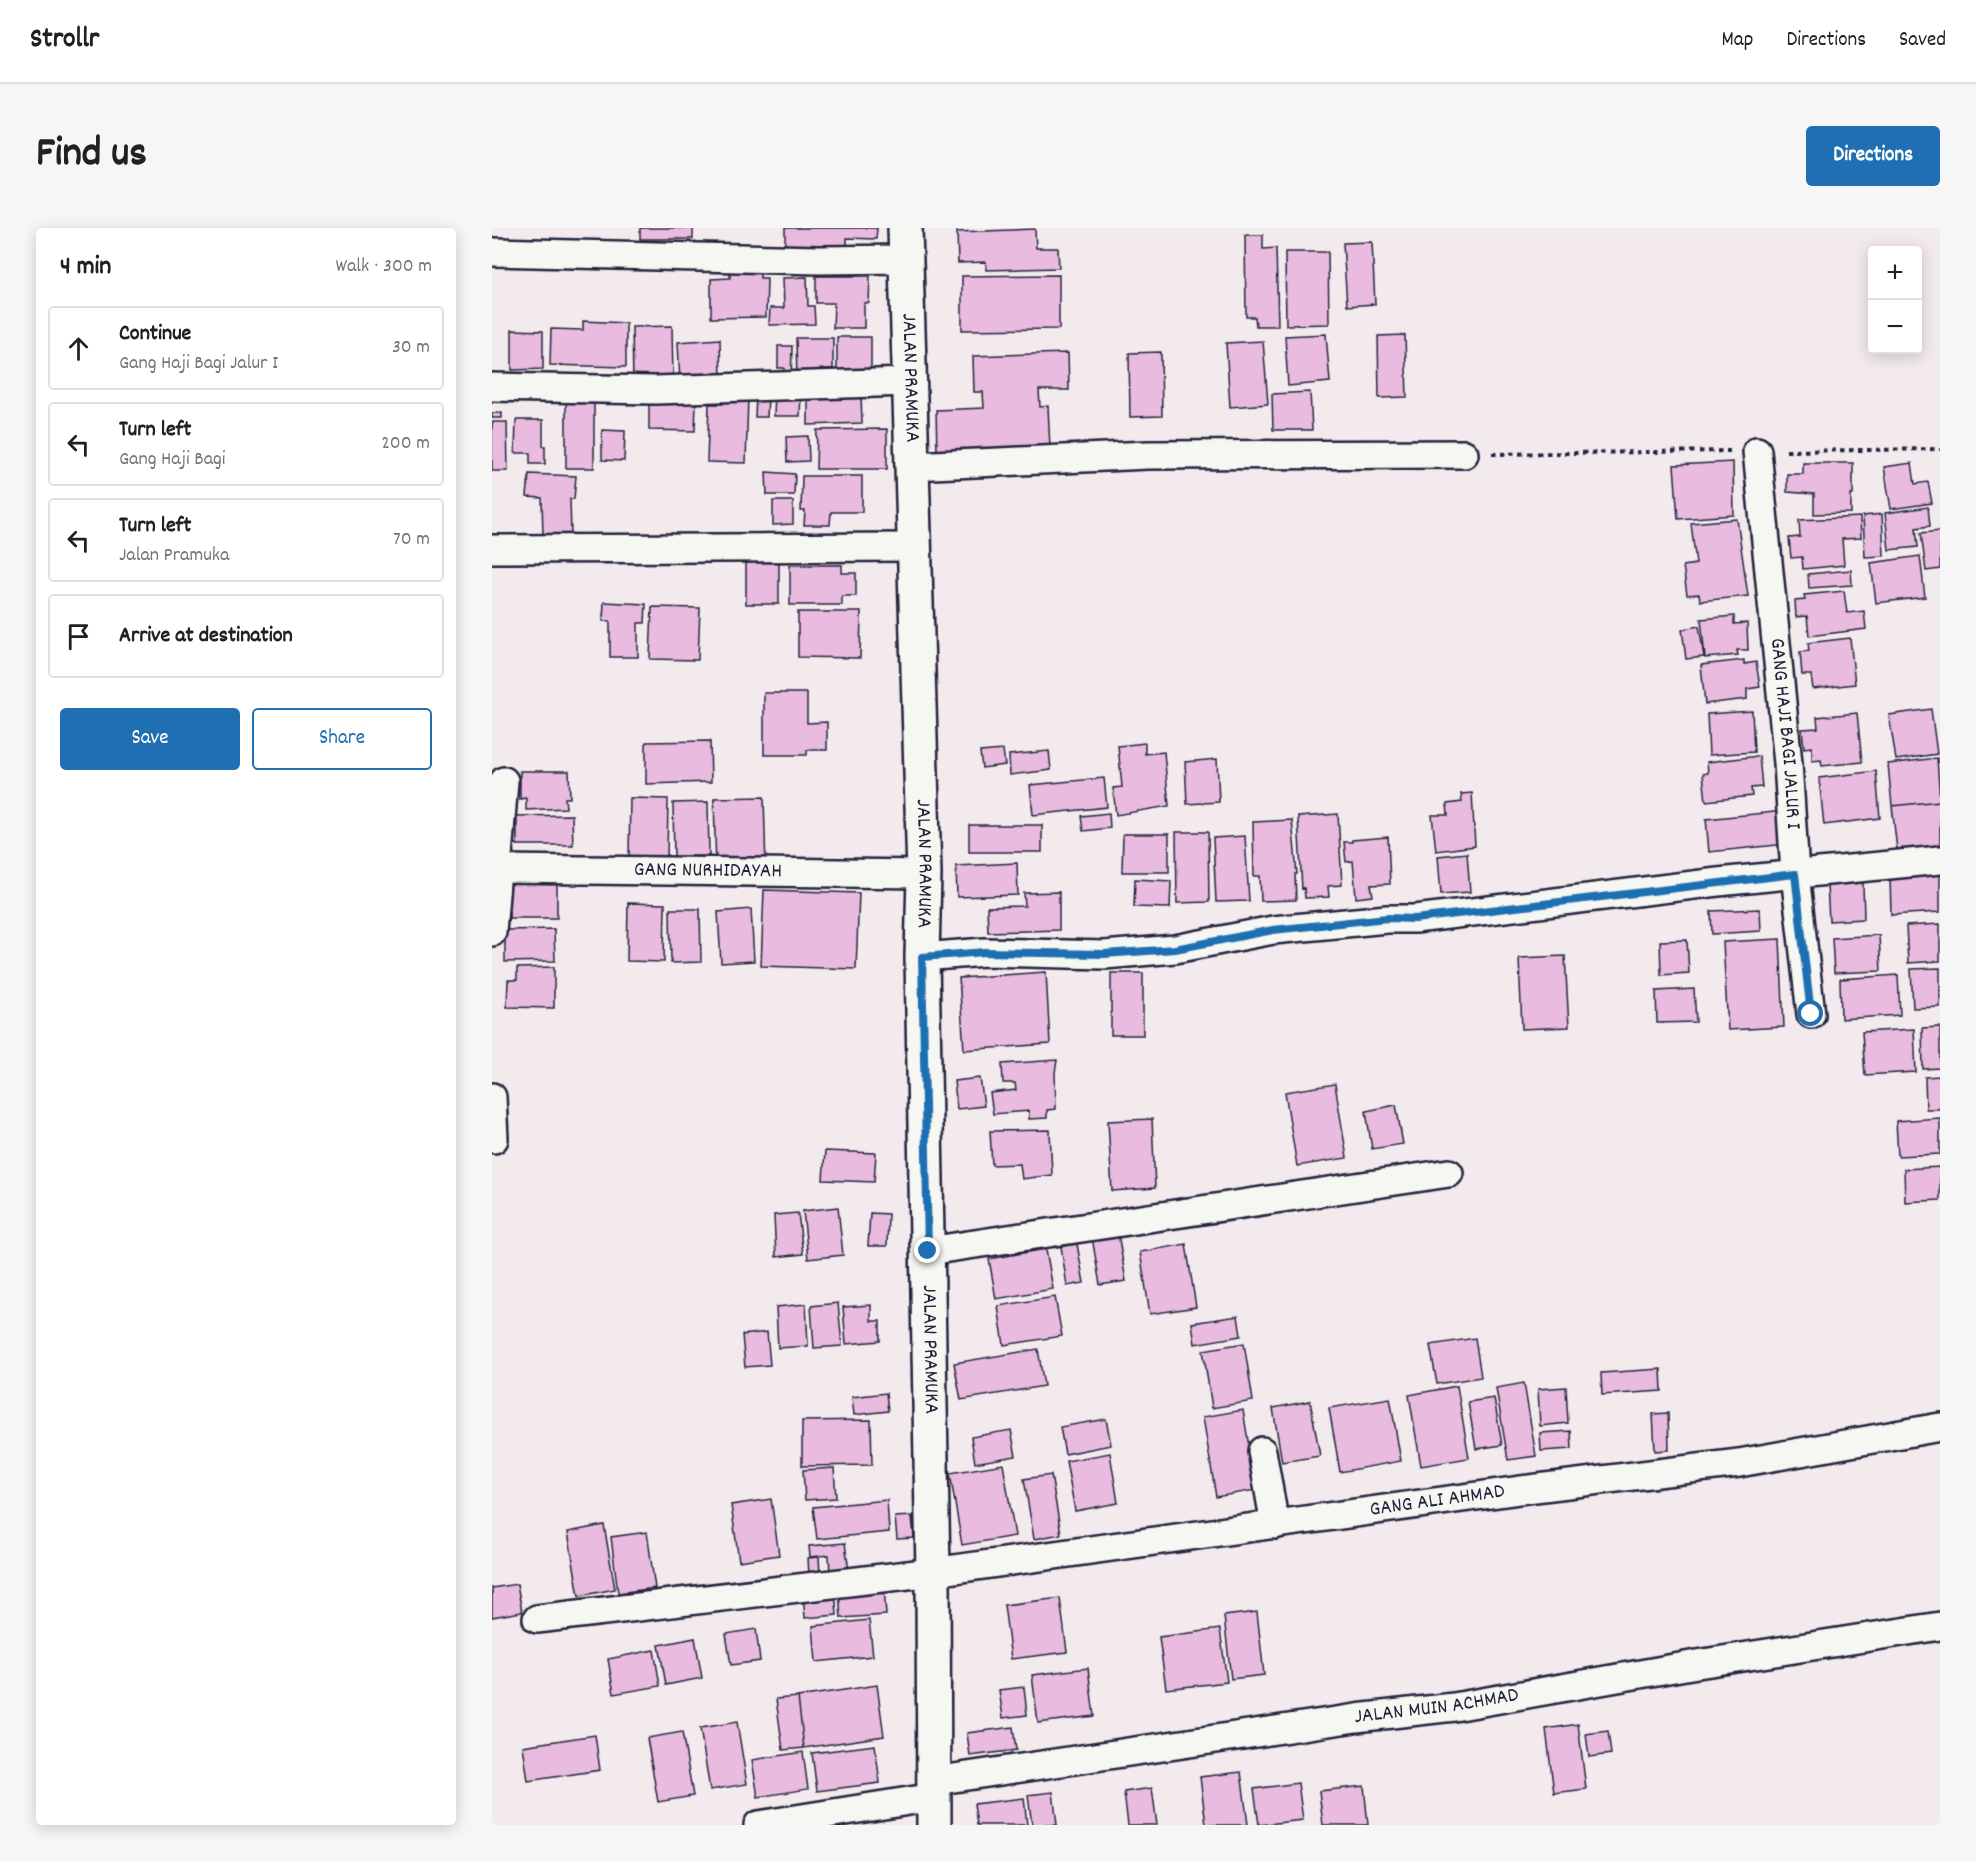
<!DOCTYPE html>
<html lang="en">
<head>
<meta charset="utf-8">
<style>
	:root { --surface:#fff; --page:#f6f6f6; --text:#202124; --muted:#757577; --line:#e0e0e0; --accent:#1f6fb2 }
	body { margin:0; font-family:Dekko,sans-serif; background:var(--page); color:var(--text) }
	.controls { position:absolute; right:18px; top:18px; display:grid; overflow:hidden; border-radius:6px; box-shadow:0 3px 15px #0003 }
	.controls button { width:54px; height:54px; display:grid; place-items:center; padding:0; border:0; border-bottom:2px solid var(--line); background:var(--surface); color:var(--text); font:30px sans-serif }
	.stop { position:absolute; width:18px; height:18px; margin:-14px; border:4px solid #1f6fb2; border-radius:50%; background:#fff }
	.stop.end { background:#1f6fb2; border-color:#fff; box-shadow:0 2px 6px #0008 }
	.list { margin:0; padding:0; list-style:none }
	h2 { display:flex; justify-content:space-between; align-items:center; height:78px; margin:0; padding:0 24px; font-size:26px }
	h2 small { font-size:20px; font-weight:400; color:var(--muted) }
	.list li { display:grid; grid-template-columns:39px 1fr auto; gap:18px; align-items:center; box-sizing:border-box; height:84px; margin:0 12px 12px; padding:0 12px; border:2px solid var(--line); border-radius:6px }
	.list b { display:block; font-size:22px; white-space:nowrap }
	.list p { margin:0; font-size:20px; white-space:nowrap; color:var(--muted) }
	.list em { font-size:20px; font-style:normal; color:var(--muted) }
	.actions { display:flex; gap:12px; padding:18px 24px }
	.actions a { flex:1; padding:14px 0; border:2px solid var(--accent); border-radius:6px; text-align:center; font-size:21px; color:var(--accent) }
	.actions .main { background:var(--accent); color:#fff }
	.icon { flex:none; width:33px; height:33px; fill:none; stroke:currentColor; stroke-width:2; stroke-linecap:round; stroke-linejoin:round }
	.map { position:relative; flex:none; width:1448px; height:1597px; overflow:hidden; border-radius:6px }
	header { display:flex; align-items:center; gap:36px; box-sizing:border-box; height:84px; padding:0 30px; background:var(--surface); border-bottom:2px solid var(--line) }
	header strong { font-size:28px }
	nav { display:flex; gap:33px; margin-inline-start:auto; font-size:21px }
	.intro { display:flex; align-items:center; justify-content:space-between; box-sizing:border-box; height:144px; padding:0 36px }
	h1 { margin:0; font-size:42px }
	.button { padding:15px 27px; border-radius:6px; background:var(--accent); color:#fff; font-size:21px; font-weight:700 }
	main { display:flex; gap:36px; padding:0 36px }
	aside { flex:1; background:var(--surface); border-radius:6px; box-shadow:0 3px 15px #0003 }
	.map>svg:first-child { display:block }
	.building { fill:#e8bbdf; stroke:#22223b; stroke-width:1.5 }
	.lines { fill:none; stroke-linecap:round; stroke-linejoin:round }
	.street-casing { stroke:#22223b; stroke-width:32 }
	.secondary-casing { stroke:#22223b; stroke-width:38 }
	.path { stroke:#22223b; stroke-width:4; stroke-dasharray:4.5 4.5; stroke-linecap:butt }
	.street { stroke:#f6f6f2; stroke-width:27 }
	.secondary { stroke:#f6f6f2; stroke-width:33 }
	.route { stroke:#1f6fb2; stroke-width:8 }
	.labels { text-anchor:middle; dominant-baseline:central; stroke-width:6; stroke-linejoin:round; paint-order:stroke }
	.street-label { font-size:21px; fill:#22223b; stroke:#f6f6f2 }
</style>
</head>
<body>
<header>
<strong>Strollr</strong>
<nav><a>Map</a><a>Directions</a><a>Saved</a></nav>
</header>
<div class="intro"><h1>Find us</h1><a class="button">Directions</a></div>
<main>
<aside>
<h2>4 min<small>Walk · 300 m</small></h2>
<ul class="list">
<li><svg class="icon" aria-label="ahead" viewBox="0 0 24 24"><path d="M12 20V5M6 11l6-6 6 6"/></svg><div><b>Continue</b><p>Gang Haji Bagi Jalur I</p></div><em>30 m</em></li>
<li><svg class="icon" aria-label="left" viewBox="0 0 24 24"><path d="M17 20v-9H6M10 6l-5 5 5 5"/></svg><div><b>Turn left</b><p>Gang Haji Bagi</p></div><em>200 m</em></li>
<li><svg class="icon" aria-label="left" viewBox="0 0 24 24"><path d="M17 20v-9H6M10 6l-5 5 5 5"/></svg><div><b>Turn left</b><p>Jalan Pramuka</p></div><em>70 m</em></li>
<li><svg class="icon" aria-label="arrive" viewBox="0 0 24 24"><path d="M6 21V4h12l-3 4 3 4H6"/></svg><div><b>Arrive at destination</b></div></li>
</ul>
<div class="actions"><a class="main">Save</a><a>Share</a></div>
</aside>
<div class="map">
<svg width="1448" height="1597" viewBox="0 0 1448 1597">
	<rect width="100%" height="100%" fill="#f3eaee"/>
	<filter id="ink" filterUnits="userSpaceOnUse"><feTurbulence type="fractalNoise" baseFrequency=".0167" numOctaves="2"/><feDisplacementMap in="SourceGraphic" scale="12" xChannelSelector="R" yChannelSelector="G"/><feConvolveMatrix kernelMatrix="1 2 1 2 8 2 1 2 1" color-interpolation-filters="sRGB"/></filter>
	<g filter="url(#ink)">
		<path class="building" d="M148 0H201V11H148Z
			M293 0H385L384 11 355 10V17L293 18Z
			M543 1 544 20H566L567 40 494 42V34L466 35 465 4Z
			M753 7H771V21L784 20 786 98H764L763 89H754Z
			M880 14 883 76 855 78 851 15Z
			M793 24H836L837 96 794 97Z
			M238 39H268V50H275L274 89 219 90V51L238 50Z
			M567 47V101L470 102V48Z
			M324 48H378L377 75H372V100H341L342 75H324Z
			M315 49 316 78H322L323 96 277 97 278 80H292L291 50Z
			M91 93 134 95V139L58 137 59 101 91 102Z
			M180 98 181 152 141 153 140 99Z
			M20 102 51 103V141L20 142Z
			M834 106 838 154 796 158 793 108Z
			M913 107 915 169 887 170 886 108Z
			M345 109H379V145H345Z
			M304 110H341V141H328V154H305Z
			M228 111 229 153 188 155 186 114Z
			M771 113 776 176 738 179 734 115Z
			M286 118H300L299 155H292V140H286Z
			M669 124 670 188 638 189 637 125Z
			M576 125 577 162H547L548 179 556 178 558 221 445 225 444 182 492 180 491 164H482L481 128Z
			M283 164H309L308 188H282Z
			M818 164 820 202H781L780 166Z
			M231 166 256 167 254 235 215 234 217 176H231Z
			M369 166 370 195 316 197V167Z
			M264 167 276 168 275 189H263Z
			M74 171H102V240H74Z
			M157 175H204L203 203 157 202Z
			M0 185H10V190H0Z
			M24 192H51V218H53V236H38V225H23Z
			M0 194H15L16 243H0Z
			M395 201V241H324L325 202Z
			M110 202 133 203 132 233 110 232Z
			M316 208 317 233 295 234 294 209Z
			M1241 234 1242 287 1186 291 1182 237Z
			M1311 235H1361V267H1359V285L1322 286V266L1295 264V246H1311Z
			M1420 235 1423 256 1436 254 1440 275 1399 281 1392 239Z
			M274 244 303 246 302 267H275Z
			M37 246 84 248 82 271H78L79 307 51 308 50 270 35 269Z
			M310 248H370V284H339L338 297H312L313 283H309Z
			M281 273H301V296L281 297Z
			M1436 279 1438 298 1424 300 1426 319 1397 322 1393 285Z
			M1390 286 1392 328 1373 329 1371 288Z
			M1368 289 1369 310 1350 311 1352 337 1311 341 1310 329 1299 330 1297 310 1308 309 1307 292Z
			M1245 291 1256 368 1208 373 1207 366 1195 367 1191 338 1204 336 1199 295Z
			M1448 303V341L1434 343 1429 305Z
			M254 325H287V376H254Z
			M1428 328 1433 369 1384 375 1379 335Z
			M298 337H350V345H364V368H350V377H298Z
			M1359 342 1360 357 1317 360 1316 346Z
			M1352 363 1355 385 1372 383 1374 401 1317 408 1315 388 1304 389 1303 373 1313 372 1312 367Z
			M112 374 154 376 153 395H146V429H118V393H111Z
			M160 379 208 380 206 432 158 431Z
			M306 384H369L368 430 306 429Z
			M1242 388V396L1255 395 1256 422H1245L1246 427 1213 430 1209 391Z
			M1207 398 1212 429 1194 431 1190 401Z
			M1358 410 1363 456 1321 461 1319 447H1310L1308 424 1317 423 1316 415Z
			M1252 432V436L1264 434 1268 459 1255 461V471L1213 476 1209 437Z
			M272 465H315V495L335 494V522H315V527H272Z
			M1439 481 1445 526 1404 532 1397 487Z
			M1260 483 1262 524 1217 527 1215 486Z
			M1365 485 1370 534 1330 538 1329 532 1320 533V519L1312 520 1310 501 1326 500 1325 489Z
			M218 513 219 554 154 556V514Z
			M653 515V526L672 524 677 578 624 587 621 560 630 559 626 518Z
			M511 522 513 537 490 540 488 524Z
			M557 523 559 542 518 547 517 527Z
			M1267 528 1270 559 1259 560 1260 568 1214 573 1211 546 1216 545 1215 534Z
			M1445 530 1448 573 1400 578 1396 536Z
			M725 531 727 574 695 576 693 534Z
			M28 543H77L78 570H73L74 580 34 582V570L28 571Z
			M1384 543 1388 590 1332 597 1327 550Z
			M612 550 615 579 541 587 538 557Z
			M980 565 983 618 944 623 940 587H956L955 576 970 574 969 566Z
			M272 569 274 642 224 643 222 570Z
			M138 570 176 571 175 629H137Z
			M1448 573V617L1405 622 1400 578Z
			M216 574 217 628 182 629 181 575Z
			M1292 583 1295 616 1217 624 1214 591Z
			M617 585 618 600 591 603 589 588Z
			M846 586 850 657 836 658 837 669 813 670 812 660 810 661 806 589Z
			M80 587 81 617H25V588Z
			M800 592 805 646H803L804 672 769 673 768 648H762L761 594Z
			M477 597H550V624H477Z
			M684 604H716L717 674 685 675Z
			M631 606H677V644H630Z
			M753 608 757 673 724 674 721 610Z
			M896 609 898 656 879 657 881 668 864 670 861 633 854 634 852 614H860V612Z
			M975 625 978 664 949 666 946 628Z
			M525 635 526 667 465 669 464 638Z
			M1448 646V684L1399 687 1398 648Z
			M643 651 679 653 678 680 642 679Z
			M17 655H65V690H17V684H12L10 668 17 667Z
			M1371 655 1372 691 1337 693 1335 657Z
			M272 662 367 665 364 741 269 738Z
			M567 664V702L496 704 495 679 533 678 532 665Z
			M136 675 173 676 172 734 135 733Z
			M178 681H208L209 734 179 735Z
			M259 681 262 733 229 735 226 684Z
			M1268 681 1269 703 1220 706 1219 683Z
			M1448 696V733L1416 735 1414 698Z
			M62 701 63 733 13 734V702Z
			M1387 707 1389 743 1342 745 1340 710Z
			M1288 711 1292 799 1236 802 1231 714Z
			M1195 712 1197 745 1169 747 1168 713Z
			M1073 728 1077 799 1030 801 1027 730Z
			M62 739V780L15 779 16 752H25V740Z
			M1448 740V779L1421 780 1419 741Z
			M554 744 558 816 472 822 467 750Z
			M619 745H651V807H619Z
			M1406 747 1408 787 1349 791 1348 751Z
			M1202 761 1204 794 1165 795 1164 763Z
			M1448 799V840L1431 841 1430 800Z
			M1422 801 1424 844 1373 847 1370 804Z
			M565 832 563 845 564 881 555 882V890L537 891V883L501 886 498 865 524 862 523 855H511L510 836Z
			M1448 848V881H1434L1433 849Z
			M488 850 492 878 465 881 462 853Z
			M843 856 855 930 805 938 793 864Z
			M904 877 911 916 880 921 874 883Z
			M1448 890V926L1406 928 1404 893Z
			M660 891 663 960 620 963 616 893Z
			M558 902 560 947 530 951 528 936 500 937 498 903Z
			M333 923 384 925 382 954 331 952Z
			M1448 939V972L1413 974 1412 941Z
			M346 979 351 1027 316 1031 311 983Z
			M306 985 311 1026 284 1029 282 987Z
			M378 985 396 986 395 1018H376Z
			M626 1005 634 1053 608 1057 600 1009Z
			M585 1016 592 1055 575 1058 569 1018Z
			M694 1016 704 1079 658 1086 648 1024Z
			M554 1021 561 1061 504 1071 497 1031Z
			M563 1069 570 1108 512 1117 506 1078Z
			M346 1075 350 1118 322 1120 319 1078Z
			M314 1076 316 1118 286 1120 284 1079Z
			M379 1077V1093H388V1113L354 1116 351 1079Z
			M746 1088 749 1108 703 1116 700 1095Z
			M275 1104 278 1137 253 1139 250 1107Z
			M983 1110 989 1149 945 1156 938 1117Z
			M752 1115 761 1173 720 1180 711 1122Z
			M546 1121 552 1158 469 1172 462 1135Z
			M1169 1141 1170 1163 1110 1167 1109 1145Z
			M1032 1155 1044 1228 1016 1232 1004 1160Z
			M965 1158 977 1230 929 1238 917 1167Z
			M1074 1159 1076 1195 1048 1198 1046 1161Z
			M394 1165 396 1183 362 1187 360 1169Z
			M898 1170 909 1233 848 1244 837 1180Z
			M1002 1170 1010 1217 984 1221 976 1174Z
			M818 1173 828 1228 790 1234 781 1180Z
			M751 1182 764 1262 724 1269 711 1189Z
			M1176 1185 1177 1222 1163 1223 1161 1186Z
			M614 1191 619 1217 573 1226 568 1199Z
			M379 1192 380 1237 310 1238V1193Z
			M519 1202 524 1228 483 1235 479 1209Z
			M1079 1203 1080 1221 1049 1223 1048 1205Z
			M618 1225 626 1275 583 1283 574 1233Z
			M511 1236 523 1308 470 1317 458 1245Z
			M342 1240 344 1270 313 1272 311 1242Z
			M559 1247 569 1306 542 1311 532 1251Z
			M279 1271 287 1327 247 1333 239 1277Z
			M395 1272 397 1304 325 1311 321 1279Z
			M420 1288 422 1310 405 1311 403 1289Z
			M112 1297 123 1361 87 1368 76 1304Z
			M155 1304 163 1360 126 1365 119 1309Z
			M353 1315 357 1343 338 1345 337 1327 318 1329 317 1318Z
			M327 1329 328 1346 317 1347 316 1330Z
			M25 1356 30 1384 0 1389V1360Z
			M392 1359 394 1387 349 1390 347 1362Z
			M343 1362 345 1387 313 1390 311 1366Z
			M568 1370 575 1424 519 1431 512 1377Z
			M765 1384 772 1447 739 1451 732 1388Z
			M377 1392 381 1428 324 1434 321 1398Z
			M264 1401 268 1433 239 1437 234 1406Z
			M728 1401 735 1454 674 1461 667 1409Z
			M203 1410 210 1450 174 1457 167 1417Z
			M162 1422 168 1458 122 1466 116 1431Z
			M596 1440 602 1488 546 1495 540 1447Z
			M385 1457 392 1508 312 1520 306 1469Z
			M532 1459 535 1487 511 1490 507 1462Z
			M306 1469 312 1520 291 1522 284 1471Z
			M245 1494 255 1556 218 1562 208 1500Z
			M1086 1496 1094 1561 1062 1565 1054 1501Z
			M521 1499 524 1522 478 1528 475 1505Z
			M1116 1503 1119 1526 1097 1529 1094 1506Z
			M190 1504 201 1568 166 1574 155 1510Z
			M103 1507 108 1542 36 1553 31 1518Z
			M383 1517 388 1555 325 1563 320 1525Z
			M311 1524 316 1561 266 1569 260 1532Z
			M749 1544 756 1597H714L708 1549Z
			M806 1555 811 1592 767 1597 762 1561Z
			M872 1558 876 1597H831L827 1563Z
			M660 1560 665 1597H636L632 1564Z
			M561 1564 565 1597H540L536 1567Z
			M532 1570 535 1597H485L482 1576Z"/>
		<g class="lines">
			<g class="street-casing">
				<g id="street">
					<path d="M0 24 327 32 415 31"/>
					<path d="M0 159 163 162 418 154"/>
					<path id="s1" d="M1265 223 1296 535 1303 646 1319 786"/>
					<path d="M419 238 656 227 972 226"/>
					<path d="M0 321 424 319"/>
					<path id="s2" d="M0 641 432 646"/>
					<path d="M0 704 12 553"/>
					<path d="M430 729 493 724 612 727 683 721 781 702 895 691H923L1226 654 1448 632"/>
					<path d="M0 869 2 911"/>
					<path d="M436 1023 957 945"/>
					<path d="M770 1223 783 1297"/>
					<path id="s3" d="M45 1391 441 1344 1028 1262 1247 1235 1448 1199"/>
					<path id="s4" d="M442 1553 864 1490 962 1479 1199 1437 1448 1398"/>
					<path d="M266 1597 442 1569"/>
				</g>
			</g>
			<g class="secondary-casing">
				<g id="secondary">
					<path id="s5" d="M413 0 432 646 430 729 441 1344 442 1597"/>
				</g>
			</g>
			<path class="path" d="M1294 223 1448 221
				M1000 226 1238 223"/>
			<use href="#street" class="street"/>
			<use href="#secondary" class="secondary"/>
		</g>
	</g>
	<g class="lines" filter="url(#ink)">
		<path class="route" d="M436 1023 430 729 493 724 612 726 683 721 781 702 895 690 923 691 1303 646 1319 786"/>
	</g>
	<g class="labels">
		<g class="street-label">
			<text stroke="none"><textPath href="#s5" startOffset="150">JALAN PRAMUKA</textPath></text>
			<text stroke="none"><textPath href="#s1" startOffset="284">GANG HAJI BAGI JALUR I</textPath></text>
			<text stroke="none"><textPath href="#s5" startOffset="636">JALAN PRAMUKA</textPath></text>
			<text stroke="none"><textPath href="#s2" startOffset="216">GANG NURHIDAYAH</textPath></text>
			<text stroke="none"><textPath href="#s5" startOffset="1122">JALAN PRAMUKA</textPath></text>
			<text stroke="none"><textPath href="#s3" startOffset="908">GANG ALI AHMAD</textPath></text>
			<text stroke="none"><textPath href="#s4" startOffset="508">JALAN MUIN ACHMAD</textPath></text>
		</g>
	</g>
</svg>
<div class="controls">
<button>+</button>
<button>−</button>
</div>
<div class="stop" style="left:1319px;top:786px"></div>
<div class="stop end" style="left:436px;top:1023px"></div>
</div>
</main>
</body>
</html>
